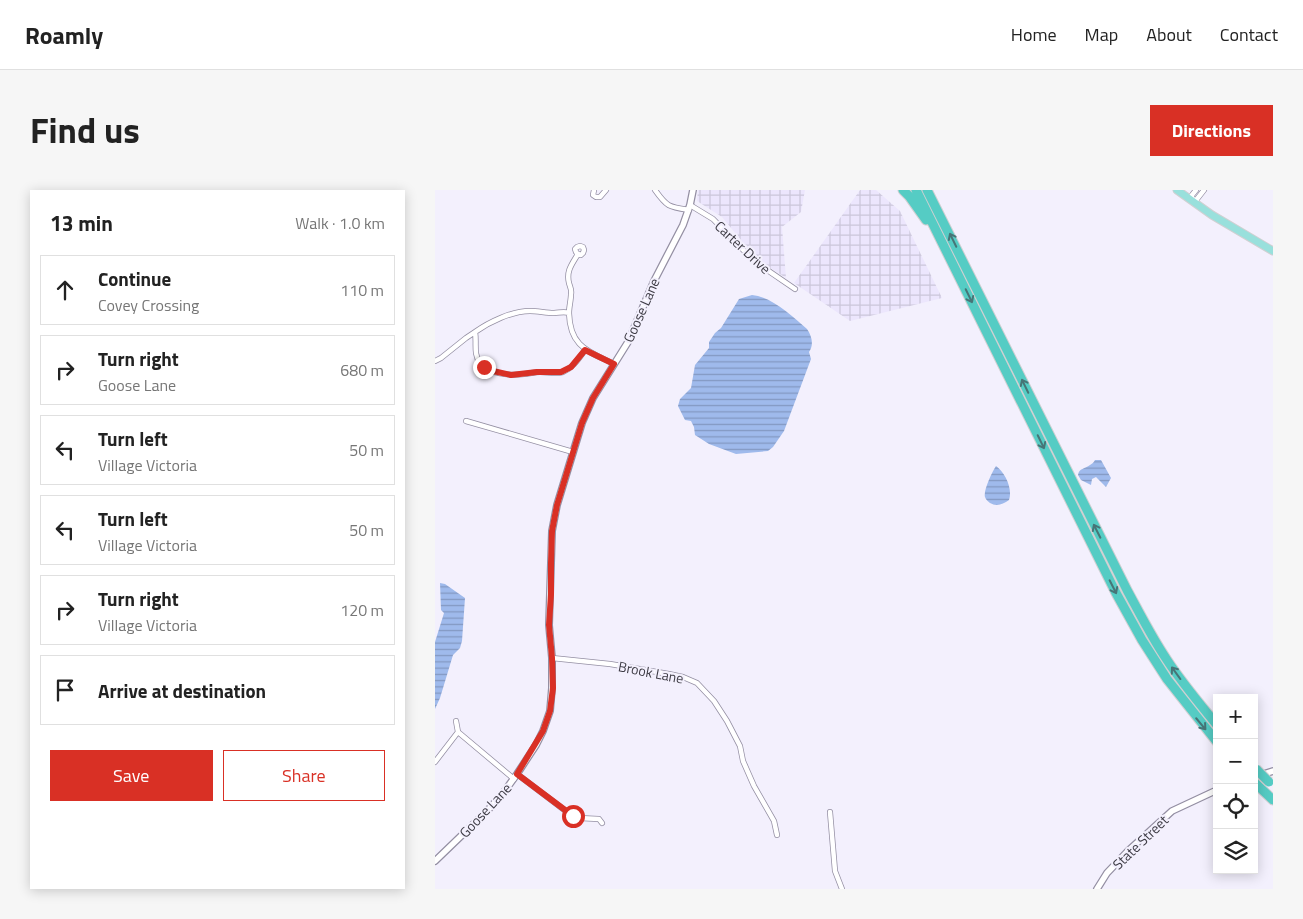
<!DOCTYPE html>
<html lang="en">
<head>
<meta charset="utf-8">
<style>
	:root { --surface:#fff; --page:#f6f6f6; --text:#222; --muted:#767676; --line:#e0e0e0; --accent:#d93025 }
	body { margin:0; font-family:"Titillium Web",sans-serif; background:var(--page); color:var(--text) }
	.controls { position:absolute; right:15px; bottom:15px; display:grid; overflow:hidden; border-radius:0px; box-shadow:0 2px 12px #0003 }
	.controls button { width:45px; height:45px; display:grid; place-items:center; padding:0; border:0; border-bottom:1px solid var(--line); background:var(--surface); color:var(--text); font:25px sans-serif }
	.stop { position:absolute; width:15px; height:15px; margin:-11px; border:4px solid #d93025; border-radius:50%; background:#fff }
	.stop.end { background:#d93025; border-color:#fff; box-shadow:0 1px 5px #0008 }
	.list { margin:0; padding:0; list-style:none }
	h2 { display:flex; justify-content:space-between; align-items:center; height:65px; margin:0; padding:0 20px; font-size:21px }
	h2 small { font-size:16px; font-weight:400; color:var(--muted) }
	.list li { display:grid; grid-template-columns:32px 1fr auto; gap:15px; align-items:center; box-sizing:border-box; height:70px; margin:0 10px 10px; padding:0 10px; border:1px solid var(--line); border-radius:0px }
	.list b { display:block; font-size:19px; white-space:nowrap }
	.list p { margin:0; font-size:16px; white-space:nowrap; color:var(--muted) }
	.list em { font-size:16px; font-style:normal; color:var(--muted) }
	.actions { display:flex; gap:10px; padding:15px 20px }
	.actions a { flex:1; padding:11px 0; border:1px solid var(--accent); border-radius:0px; text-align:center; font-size:18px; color:var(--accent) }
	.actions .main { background:var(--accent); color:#fff }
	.icon { flex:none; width:28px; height:28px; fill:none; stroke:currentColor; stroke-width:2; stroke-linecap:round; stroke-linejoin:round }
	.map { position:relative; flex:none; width:838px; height:699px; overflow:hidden; border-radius:0px }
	header { display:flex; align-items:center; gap:30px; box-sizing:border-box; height:70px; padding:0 25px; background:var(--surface); border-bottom:1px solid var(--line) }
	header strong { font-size:24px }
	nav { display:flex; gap:28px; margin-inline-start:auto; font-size:18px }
	.intro { display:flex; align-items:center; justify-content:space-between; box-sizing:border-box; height:120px; padding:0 30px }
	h1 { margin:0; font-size:35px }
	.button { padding:12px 22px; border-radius:0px; background:var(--accent); color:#fff; font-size:18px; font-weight:700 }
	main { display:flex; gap:30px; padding:0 30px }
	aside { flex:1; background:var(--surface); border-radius:0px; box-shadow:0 2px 12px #0003 }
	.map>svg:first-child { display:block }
	.industrial { fill:url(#industrial-grid) }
	.water { fill:url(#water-rules) }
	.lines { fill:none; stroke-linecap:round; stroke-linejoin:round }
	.minor-casing { stroke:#948fa3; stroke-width:6 }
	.tertiary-casing { stroke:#948fa3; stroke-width:8 }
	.primary-casing { stroke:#d0d0d2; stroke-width:9 }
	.motorway-casing { stroke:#d0d0d2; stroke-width:11 }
	.minor { stroke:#fff; stroke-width:4.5 }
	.tertiary { stroke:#fff; stroke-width:5.5 }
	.primary { stroke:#99e0dc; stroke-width:7 }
	.motorway { stroke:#55ccc4; stroke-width:9 }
	.motorway-bridge-casing { stroke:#d0d0d2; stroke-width:11; stroke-linecap:butt }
	.motorway-bridge { stroke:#55ccc4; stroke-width:9 }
	.oneway { stroke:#477577 }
	.route { stroke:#d93025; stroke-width:6 }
	.labels { text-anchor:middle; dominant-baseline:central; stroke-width:4; stroke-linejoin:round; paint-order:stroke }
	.street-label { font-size:14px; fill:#3d3b44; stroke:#f3f0fd }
</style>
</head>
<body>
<header>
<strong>Roamly</strong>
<nav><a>Home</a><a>Map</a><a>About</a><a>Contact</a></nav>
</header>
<div class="intro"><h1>Find us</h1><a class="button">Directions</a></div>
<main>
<aside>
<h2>13 min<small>Walk · 1.0 km</small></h2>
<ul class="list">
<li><svg class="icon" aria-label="ahead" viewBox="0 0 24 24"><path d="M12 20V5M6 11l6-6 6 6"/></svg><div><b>Continue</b><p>Covey Crossing</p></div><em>110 m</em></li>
<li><svg class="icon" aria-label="right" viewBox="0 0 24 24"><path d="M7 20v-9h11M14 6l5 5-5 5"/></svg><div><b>Turn right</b><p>Goose Lane</p></div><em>680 m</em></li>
<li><svg class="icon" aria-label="left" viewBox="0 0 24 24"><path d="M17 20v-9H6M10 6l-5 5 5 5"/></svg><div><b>Turn left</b><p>Village Victoria</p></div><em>50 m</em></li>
<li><svg class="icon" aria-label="left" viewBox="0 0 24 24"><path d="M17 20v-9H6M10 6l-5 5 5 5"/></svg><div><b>Turn left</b><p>Village Victoria</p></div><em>50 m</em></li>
<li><svg class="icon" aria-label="right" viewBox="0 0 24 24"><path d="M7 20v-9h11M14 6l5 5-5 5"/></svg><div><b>Turn right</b><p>Village Victoria</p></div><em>120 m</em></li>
<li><svg class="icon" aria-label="arrive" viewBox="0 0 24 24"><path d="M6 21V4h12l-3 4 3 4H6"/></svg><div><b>Arrive at destination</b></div></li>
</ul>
<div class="actions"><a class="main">Save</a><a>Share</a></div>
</aside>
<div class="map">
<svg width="838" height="699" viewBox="0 0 838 699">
	<defs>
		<pattern id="industrial-grid" width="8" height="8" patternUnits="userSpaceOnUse" patternTransform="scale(1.25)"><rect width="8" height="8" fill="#ece6fd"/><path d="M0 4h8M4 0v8" fill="none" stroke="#cbc6da"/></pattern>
		<pattern id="water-rules" width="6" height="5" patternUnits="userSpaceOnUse" patternTransform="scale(1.25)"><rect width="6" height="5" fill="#9fbaec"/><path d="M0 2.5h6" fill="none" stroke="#8398c1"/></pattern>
	</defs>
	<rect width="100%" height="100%" fill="#f3f0fd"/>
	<path class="industrial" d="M263 0H370L366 22 347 37 351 88 331 75 315 61 287 27 262 11Z
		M425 0H441L465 21 507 108 415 131 359 93Z"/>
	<path class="water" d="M317 105C337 107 357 126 372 139 377 146 379 155 374 162L376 169 349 241 338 257 333 261 301 264 274 254 260 245 259 237 256 231 250 230 243 216 245 209 256 198 260 175 274 158V152L280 143 286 138 304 109Z
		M660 270H666L676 288 671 297 661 287 657 289 656 295 646 290 643 285C644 278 650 279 655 275 657 274 659 272 660 270Z
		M561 276C570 282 578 299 574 310 568 314 562 317 555 313 553 311 551 310 550 307 548 301 557 282 561 276Z
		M5 393 10 394 30 408 27 451 25 458 18 465 5 508 0 519V452L9 423 6 420Z"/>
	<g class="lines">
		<g class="minor-casing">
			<path id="minor" d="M159 0 158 5 161 7H165L171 0
				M220 0C232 17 234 17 254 20
				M757 11 762 9 769 0
				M757 11V5L761 0
				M255 15 278 29 319 71 360 99
				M143 64 141 62 140 59 142 57 145 56 148 57 149 60 148 63 146 65 143 64C137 74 131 81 134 93 135 97 137 100 136 104 136 110 134 117 134 123 135 157 153 161 179 174
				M134 123C129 121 124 123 119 123 111 123 103 121 95 121 77 121 54 132 40 142 42 152 38 164 45 173 54 184 75 186 89 184 94 184 99 182 105 182 112 182 121 184 128 182 138 178 144 168 150 160
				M0 171 6 168 31 148 40 142
				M31 231 138 262
				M117 468 175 474 234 484 248 487 262 493 279 511 292 531 305 556 308 571 319 596 339 631 342 645
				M21 531 23 542
				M0 572 23 542 79 589
				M82 584 136 625 144 628 164 629 167 633
				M395 622 400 681 407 699"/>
		</g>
		<g class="tertiary-casing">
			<path id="tertiary" d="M819 587 838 581
				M0 671 53 620 69 602 82 584 101 555 108 541 115 521 117 498V468L114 435 116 373 117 341 122 315 147 233 158 208 193 152 219 91 248 35 255 15 258 0
				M662 699 672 683 693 661 737 621 782 600"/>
		</g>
		<g class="primary-casing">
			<path id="primary" d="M742 0 777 25 838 61"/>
		</g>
		<g class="motorway-casing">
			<path id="motorway" d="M468 0 474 6 491 30
				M481 0 681 403 707 450 732 489 782 552
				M492 0 692 400C705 424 717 448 732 470 747 493 765 514 782 535
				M819 592 838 610"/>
		</g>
		<use href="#minor" class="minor"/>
		<use href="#tertiary" class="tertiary"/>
		<use href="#primary" class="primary"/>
		<use href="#motorway" class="motorway"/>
		<g class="motorway-bridge-casing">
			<path id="motorway-bridge" d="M821 579 834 592"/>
		</g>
		<use href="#motorway-bridge" class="motorway-bridge"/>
	</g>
	<defs><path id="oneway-shaft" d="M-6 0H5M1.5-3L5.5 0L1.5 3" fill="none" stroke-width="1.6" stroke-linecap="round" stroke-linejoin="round" transform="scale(1.25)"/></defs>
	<g class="oneway">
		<use href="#oneway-shaft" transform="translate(518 50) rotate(-116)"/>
		<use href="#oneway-shaft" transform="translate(534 106) rotate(64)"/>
		<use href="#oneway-shaft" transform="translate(590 196) rotate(-116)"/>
		<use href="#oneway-shaft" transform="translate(606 252) rotate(64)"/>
		<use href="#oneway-shaft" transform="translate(662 341) rotate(-117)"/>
		<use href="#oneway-shaft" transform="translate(678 397) rotate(63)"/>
		<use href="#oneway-shaft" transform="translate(741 483) rotate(-126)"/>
		<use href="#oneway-shaft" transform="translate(766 534) rotate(50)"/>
	</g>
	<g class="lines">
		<path class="route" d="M49 177 58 181 76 185 102 182H126L136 177 150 160 179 174 158 208 147 233 122 315 117 341 116 373V404L114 435 117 468 118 498 115 521 108 541 82 584 138 626"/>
	</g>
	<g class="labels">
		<g class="street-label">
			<text transform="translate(308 57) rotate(43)">Carter Drive</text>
			<text transform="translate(206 120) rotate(-66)">Goose Lane</text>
			<text transform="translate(216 482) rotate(11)">Brook Lane</text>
			<text transform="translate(50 620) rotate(-47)">Goose Lane</text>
			<text transform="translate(705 652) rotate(-44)">State Street</text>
		</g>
	</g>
</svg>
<div class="controls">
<button>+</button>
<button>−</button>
<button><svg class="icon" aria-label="locate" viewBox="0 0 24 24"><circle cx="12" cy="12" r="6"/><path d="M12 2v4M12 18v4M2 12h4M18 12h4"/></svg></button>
<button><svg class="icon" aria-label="layers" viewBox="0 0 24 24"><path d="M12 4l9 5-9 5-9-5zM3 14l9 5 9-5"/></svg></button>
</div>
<div class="stop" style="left:138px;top:626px"></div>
<div class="stop end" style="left:49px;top:177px"></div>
</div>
</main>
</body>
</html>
